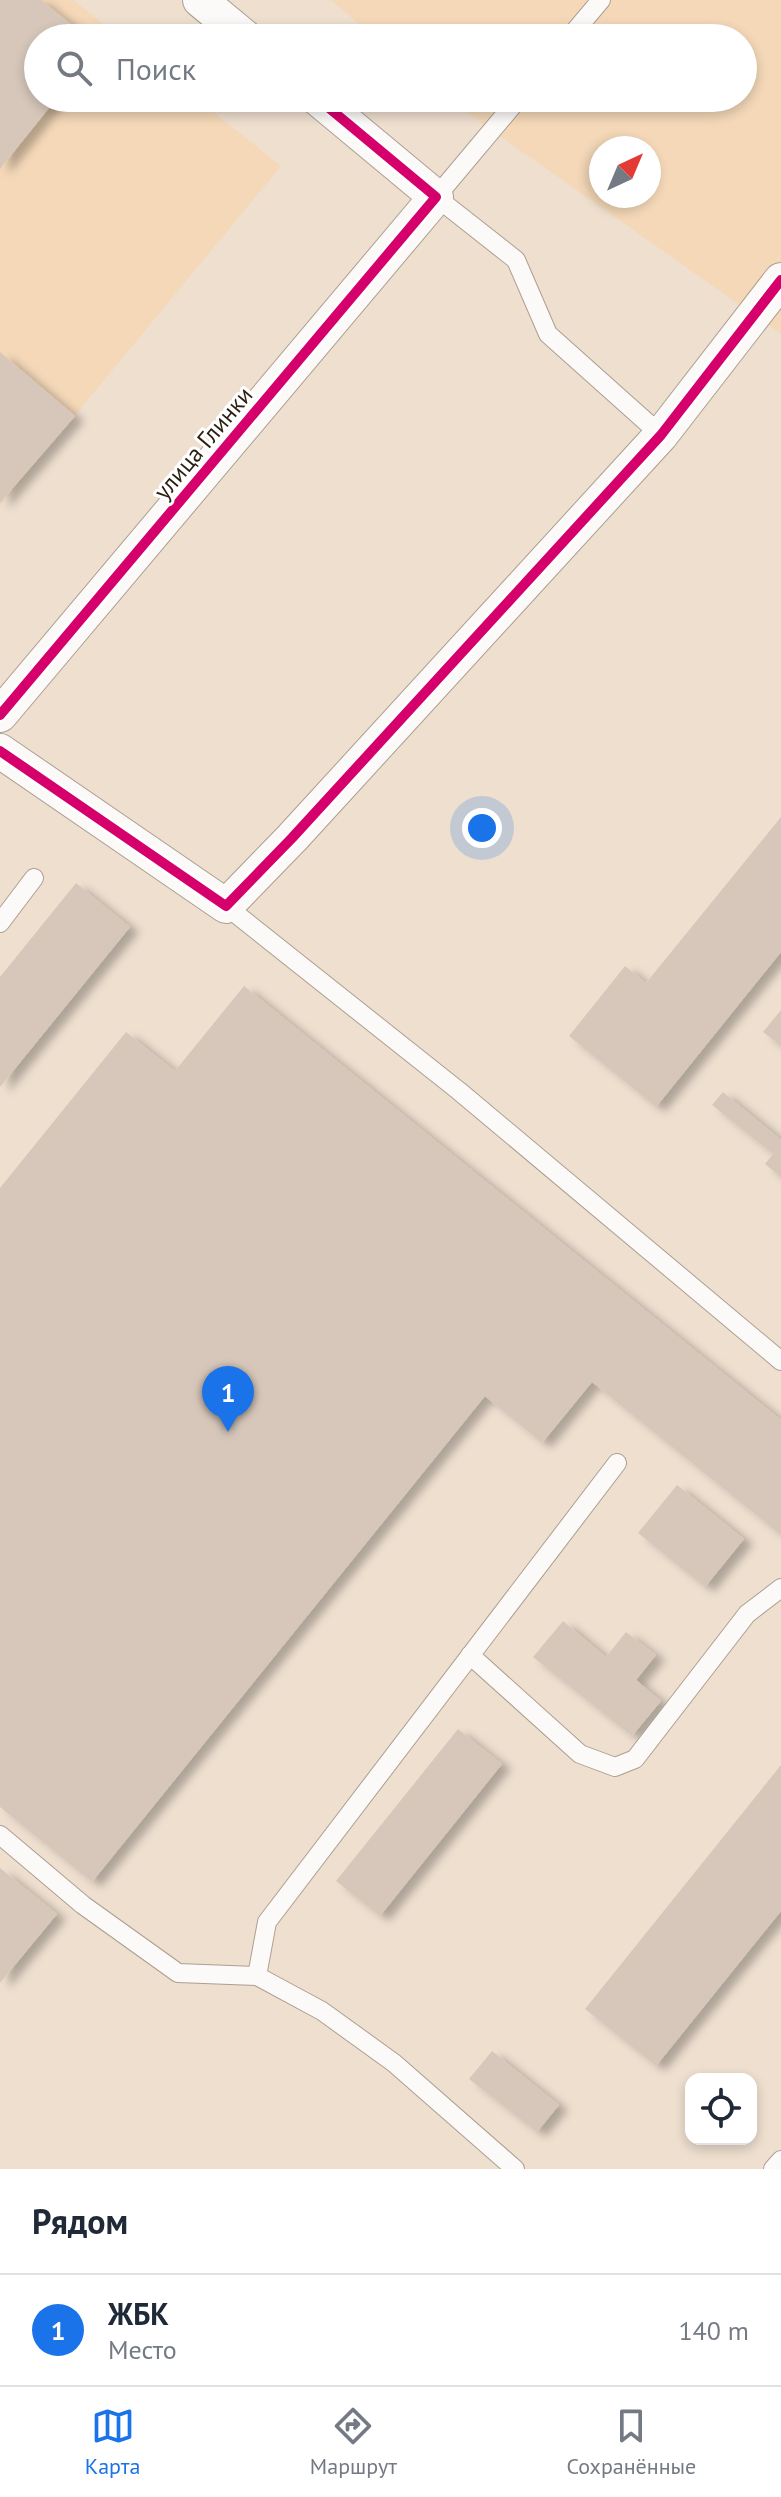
<!DOCTYPE html>
<html lang="ru">
<head>
<meta charset="utf-8">
<style>
	:root { --surface:#fff; --page:#f6f6f7; --text:#1f2937; --muted:#747a83; --line:#e0e1e3; --accent:#1a73e8 }
	body { margin:0; font-family:"PT Sans",sans-serif; background:var(--page); color:var(--text) }
	.controls { position:absolute; right:24px; bottom:24px; display:grid; overflow:hidden; border-radius:16px; box-shadow:0 4px 12px #0003 }
	.controls button { width:72px; height:72px; display:grid; place-items:center; padding:0; border:0; border-bottom:2px solid var(--line); background:var(--surface); color:var(--text); font:40px sans-serif }
	.compass { position:absolute; left:589px; top:136px; width:72px; height:72px; border-radius:50%; background:var(--surface); box-shadow:0 4px 12px #0003; rotate:44deg }
	.you { position:absolute; left:482px; top:828px; width:28px; height:28px; margin:-20px; border:6px solid #fff; border-radius:50%; background:#1a73e8; box-shadow:0 0 0 12px #1a73e833 }
	.badge { display:grid; place-items:center; width:52px; height:52px; border-radius:50%; background:var(--accent); color:#fff; font-size:26px; font-weight:700 }
	.pin { position:absolute; translate:-50% -66px; filter:drop-shadow(0 2px 4px #0008) }
	.pin::after { content:''; position:absolute; top:42px; width:28px; height:24px; background:inherit; clip-path:polygon(0 0,100% 0,50% 100%) }
	.list { margin:0; padding:0; list-style:none }
	h2 { display:flex; justify-content:space-between; align-items:center; height:104px; margin:0; padding:0 32px; font-size:34px }
	h2 small { font-size:26px; font-weight:400; color:var(--muted) }
	.list li { display:grid; grid-template-columns:52px 1fr auto; gap:24px; align-items:center; box-sizing:border-box; height:112px; padding:0 32px; border-top:2px solid var(--line) }
	.list b { display:block; font-size:30px; white-space:nowrap }
	.list p { margin:0; font-size:26px; white-space:nowrap; color:var(--muted) }
	.list em { font-size:26px; font-style:normal; color:var(--muted) }
	.icon { flex:none; width:44px; height:44px; fill:none; stroke:currentColor; stroke-width:2; stroke-linecap:round; stroke-linejoin:round }
	.map { position:relative; flex:none; width:781px; height:2169px; overflow:hidden }
	.search { position:absolute; background:var(--surface); box-shadow:0 4px 12px #0003; left:24px; right:24px; top:24px; height:88px; display:flex; align-items:center; gap:20px; box-sizing:border-box; padding:0 28px; border-radius:44px; color:var(--muted); font-size:30px }
	.sheet { height:216px; background:var(--surface) }
	nav { display:flex; justify-content:space-around; align-items:center; box-sizing:border-box; height:112px; border-top:2px solid var(--line); background:var(--surface); font-size:22px; color:var(--muted) }
	nav a { display:grid; justify-items:center; gap:4px }
	nav .on { color:var(--accent) }
	.map>svg:first-child { display:block }
	.built { fill:#f4d8b8; fill-rule:evenodd }
	.building { fill:#d7c7bb; filter:url(#shadow) }
	.lines { fill:none; stroke-linecap:round; stroke-linejoin:round }
	.lane-casing { stroke:#ac9f91; stroke-width:20 }
	.street-casing { stroke:#ac9f91; stroke-width:36 }
	.lane { stroke:#fcfaf8; stroke-width:18 }
	.street { stroke:#fcfaf8; stroke-width:34 }
	.cycleway-casing { stroke:#fff; stroke-width:15 }
	.cycleway { stroke:#d6006c; stroke-width:10 }
	.labels { text-anchor:middle; dominant-baseline:central; stroke-width:6; stroke-linejoin:round; paint-order:stroke }
	.street-label { font-size:24px; fill:#2a1e0f; stroke:#fff }
</style>
</head>
<body>
<div class="map">
<svg width="781" height="2169" viewBox="0 0 781 2169">
	<defs>
		<filter id="shadow"><feDropShadow dx="9" dy="5" stdDeviation="4" flood-color="#0004"/></filter>
	</defs>
	<rect width="100%" height="100%" fill="#eedfcf"/>
	<path class="built" d="M0 0H73L121 38H38V98H196L281 166 0 506Z
		M331 0H781V334L446 98H743V38H375ZM601 148H649V196H601Z"/>
	<path class="building" d="M0 0H41L88 38H38V98H57L0 169Z
		M0 352 75 416 0 503Z
		M781 817V952L656 1107 569 1036 625 966 646 983Z
		M76 883 130 927 0 1087V977Z
		M244 986 781 1420V1535L592 1382 542 1443 485 1396 92 1882 0 1807V1188L126 1032 175 1071Z
		M781 1010V1046L763 1032Z
		M723 1092 781 1140V1177L765 1164 773 1154 712 1105Z
		M677 1485 744 1539 705 1587 638 1533Z
		M563 1621 606 1657 626 1632 656 1655 636 1680 661 1701 632 1736 533 1657Z
		M458 1729 502 1764 380 1916 336 1881Z
		M781 1765V1911L656 2066 585 2009Z
		M0 1868 57 1914 0 1983Z
		M492 2051 559 2105 537 2132 469 2079Z"/>
	<g class="lines">
		<g class="lane-casing">
			<path id="lane" d="M569 38 601 0
				M519 98 436 197 516 260 548 334 661 435
				M226 906 459 1091 781 1361
				M0 923 34 878
				M470 1655 580 1754 615 1767 635 1759 747 1614 781 1588
				M0 1835 83 1905 178 1973 257 1976 322 2011 394 2063 515 2169
				M257 1976 267 1922 617 1463
				M773 2169 781 2160"/>
		</g>
		<g class="street-casing">
			<path id="street" d="M200 0 246 38
				M0 715 436 197 317 98
				M0 751 226 906 292 838 661 435 781 280"/>
		</g>
		<use href="#lane" class="lane"/>
		<use href="#street" class="street"/>
		<g class="cycleway-casing">
			<path id="cycleway" d="M0 715 436 197 317 98
				M0 751 226 906 292 838 661 435 781 280"/>
		</g>
		<use href="#cycleway" class="cycleway"/>
	</g>
	<g class="labels">
		<g class="street-label">
			<text transform="translate(203 443) rotate(-50)">улица Глинки</text>
		</g>
	</g>
</svg>
<div class="controls">
<button><svg class="icon" aria-label="locate" viewBox="0 0 24 24"><circle cx="12" cy="12" r="6"/><path d="M12 2v4M12 18v4M2 12h4M18 12h4"/></svg></button>
</div>
<svg class="compass" viewBox="-18 -18 36 36"><path d="M0-13l5 13h-10z" fill="#e53935"/><path d="M0 13l5-13h-10z" fill="#747a83"/></svg>
<div class="you"></div>
<div class="pin badge" style="left:228px;top:1432px">1</div>
<div class="search"><svg class="icon" aria-label="search" viewBox="0 0 24 24"><circle cx="10" cy="10" r="6"/><path d="M15 15l6 6"/></svg>Поиск</div>
</div>
<section class="sheet">
<h2>Рядом<small></small></h2>
<ul class="list">
<li><span class="badge">1</span><div><b>ЖБК</b><p>Место</p></div><em>140 m</em></li>
</ul>
</section>
<nav>
<a class="on"><svg class="icon" aria-label="map" viewBox="0 0 24 24"><path d="M3 6l6-2 6 2 6-2v14l-6 2-6-2-6 2zM9 4v14M15 6v14"/></svg>Карта</a>
<a><svg class="icon" aria-label="directions" viewBox="0 0 24 24"><path d="M12 3l9 9-9 9-9-9zM9 14v-3h6M13 9l2 2-2 2"/></svg>Маршрут</a>
<a><svg class="icon" aria-label="saved" viewBox="0 0 24 24"><path d="M7 4h10v16l-5-4-5 4z"/></svg>Сохранённые</a>
</nav>
</body>
</html>
